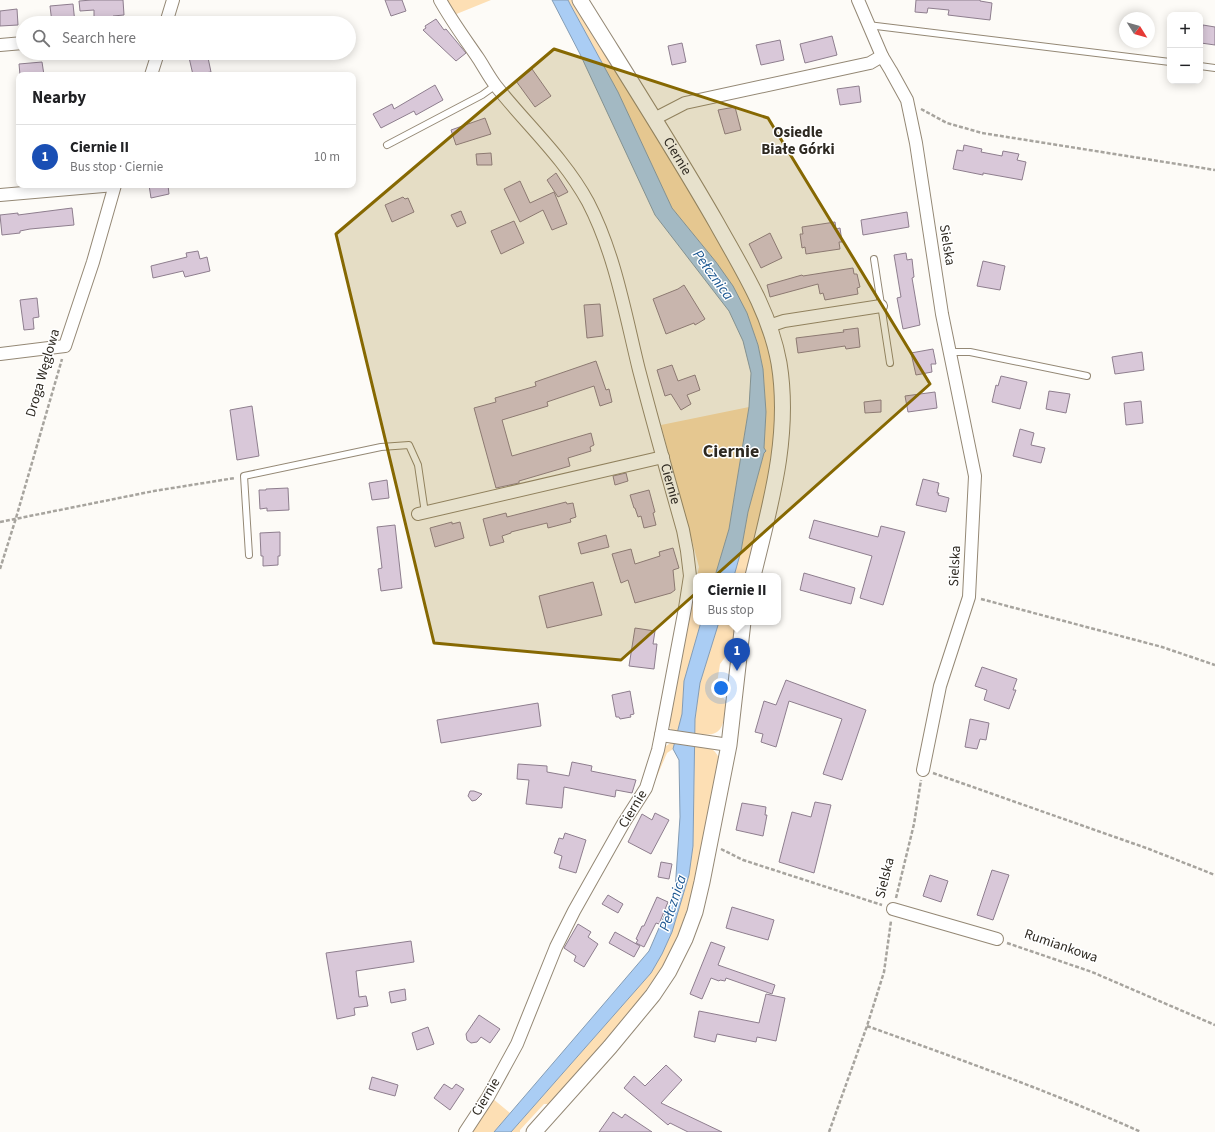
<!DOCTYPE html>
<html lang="en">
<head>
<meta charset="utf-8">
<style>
	:root { --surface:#fff; --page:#f2f2f2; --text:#202124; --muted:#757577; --line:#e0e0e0; --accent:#866802 }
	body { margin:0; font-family:"Source Sans 3",sans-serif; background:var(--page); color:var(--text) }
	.controls { position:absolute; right:12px; top:12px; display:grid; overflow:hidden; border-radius:8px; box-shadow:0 2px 10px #0003 }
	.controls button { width:36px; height:36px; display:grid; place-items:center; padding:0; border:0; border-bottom:1px solid var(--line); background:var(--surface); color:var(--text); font:20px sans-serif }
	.compass { position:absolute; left:1119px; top:12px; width:36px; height:36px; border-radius:50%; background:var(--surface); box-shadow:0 2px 10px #0003; rotate:127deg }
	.you { position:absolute; left:721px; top:688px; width:14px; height:14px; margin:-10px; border:3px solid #fff; border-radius:50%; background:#1a73e8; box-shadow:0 0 0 6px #1a73e833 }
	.badge { display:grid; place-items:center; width:26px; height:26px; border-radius:50%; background:var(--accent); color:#fff; font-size:13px; font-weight:700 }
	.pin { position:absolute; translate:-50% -33px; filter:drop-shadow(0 1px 2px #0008) }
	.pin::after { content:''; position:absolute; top:21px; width:14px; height:12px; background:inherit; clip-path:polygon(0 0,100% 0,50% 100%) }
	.popup { position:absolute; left:693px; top:573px; width:88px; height:52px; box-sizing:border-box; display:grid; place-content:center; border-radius:8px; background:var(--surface); filter:drop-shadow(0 1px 3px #0005); font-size:13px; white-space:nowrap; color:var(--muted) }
	.popup b { font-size:15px; color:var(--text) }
	.popup::after { content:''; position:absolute; left:50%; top:100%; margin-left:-8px; border:8px solid transparent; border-top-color:var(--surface) }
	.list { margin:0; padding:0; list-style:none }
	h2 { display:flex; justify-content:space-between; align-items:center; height:52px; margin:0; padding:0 16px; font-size:17px }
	h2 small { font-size:13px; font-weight:400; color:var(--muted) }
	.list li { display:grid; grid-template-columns:26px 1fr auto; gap:12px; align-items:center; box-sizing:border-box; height:64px; padding:0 16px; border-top:1px solid var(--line) }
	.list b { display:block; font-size:15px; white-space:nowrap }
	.list p { margin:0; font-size:13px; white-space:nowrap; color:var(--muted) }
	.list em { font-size:13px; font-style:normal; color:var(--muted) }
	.icon { flex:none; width:22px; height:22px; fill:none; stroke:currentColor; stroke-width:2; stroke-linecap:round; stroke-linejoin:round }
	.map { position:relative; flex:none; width:1215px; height:1132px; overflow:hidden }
	.search { position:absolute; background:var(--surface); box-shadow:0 2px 10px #0003; left:16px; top:16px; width:340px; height:44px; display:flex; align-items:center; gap:10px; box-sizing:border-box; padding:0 14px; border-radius:22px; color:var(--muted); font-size:15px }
	.panel { position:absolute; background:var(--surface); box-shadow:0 2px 10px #0003; left:16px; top:72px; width:340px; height:116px; border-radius:8px }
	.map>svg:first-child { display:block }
	.green { fill:#fddfb4 }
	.water { fill:#aacdf4; stroke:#849cb4 }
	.building { fill:#d9c8d9; stroke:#8e7e8e }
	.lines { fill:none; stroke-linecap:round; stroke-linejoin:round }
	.service-casing { stroke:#948875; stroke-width:8 }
	.minor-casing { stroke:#948875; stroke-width:14 }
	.tertiary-casing { stroke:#948875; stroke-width:17 }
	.path { stroke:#a7a49e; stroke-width:2.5; stroke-dasharray:4 2; stroke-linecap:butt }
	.service { stroke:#fff; stroke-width:6 }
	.minor { stroke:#fff; stroke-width:12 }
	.tertiary { stroke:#fff; stroke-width:15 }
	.marked { fill:#866802; fill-opacity:0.2; stroke:#866802; stroke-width:3; stroke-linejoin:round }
	.labels { text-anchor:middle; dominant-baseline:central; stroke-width:3; stroke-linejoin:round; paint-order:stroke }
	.street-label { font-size:14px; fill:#2d2820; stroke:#fff }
	.neighbourhood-label { font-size:15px; font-weight:bold; fill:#2d2820; stroke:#fff }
	.water-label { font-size:15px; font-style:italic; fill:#1d5892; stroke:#fff }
	.district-label { font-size:18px; font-weight:bold; fill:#2d2820; stroke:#fff }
</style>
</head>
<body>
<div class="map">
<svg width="1215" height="1132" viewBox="0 0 1215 1132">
	<rect width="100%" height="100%" fill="#fdfbf7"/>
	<path class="green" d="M445 0H491L454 15Z
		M568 0H574L628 86 739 274 768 340 773 365 776 409 774 455 747 576H734L741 551 748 512 764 453 766 451 764 448 766 412 763 369 758 345 747 313 716 262 672 208 618 92Z
		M749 407 729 529 715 576H697L699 567 661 425Z
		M696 582V622H701L684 681 682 714 678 732H673L670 728V716Z
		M719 622H738L735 644 720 664 716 690 726 701C723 726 725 738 695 734V719L700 683Z
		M672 742H675L673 749 667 753 651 790 662 751 666 746Z
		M695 745C709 748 716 747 720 762L689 909H687C684 918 681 927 678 936 664 969 642 997 619 1024L621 1026 551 1104H544L520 1130V1132H511L651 973 662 954 672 932 689 875 693 846Z
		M492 1098 510 1113 494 1132H470Z"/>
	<path class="water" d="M552 0H568L570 4 618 92 672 208 716 262 733 286 747 313 758 345 763 369 766 412 764 448 766 451 764 453 748 512 741 551 734 576H715L729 529 749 407 751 373 743 341 729 311 655 215 580 54Z
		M701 622H719L700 683 695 719 693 846 689 875 672 932 662 954 651 973 511 1132H494L608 999 649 951 675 891 680 817 679 760 673 749 682 714 684 681Z"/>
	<path class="building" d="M92 0H123L124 15 113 16 114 19 94 20V10L80 11 79 1Z
		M385 0H402L406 11 391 16Z
		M916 0H980V1L992 3 990 20 948 15 949 10 928 8 927 13 915 12Z
		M73 4 75 23H52L50 6Z
		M17 9 18 25 0 26V11Z
		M436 19 444 30 446 29 466 53 456 61 423 30 426 28 425 26Z
		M1203 25 1215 27V45L1201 43Z
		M832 36 837 55 805 63 800 44Z
		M780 40 784 60 761 65 756 45Z
		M682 43 686 62 672 65 668 46Z
		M188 53H207L211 72 193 75Z
		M42 62 44 75H20L19 64Z
		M532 69 551 96 535 107 516 81Z
		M435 85 443 100 416 115 414 111 381 128 373 114 392 104 394 109Z
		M859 86 861 102 840 105 837 89Z
		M735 107 741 130 725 134 718 110Z
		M485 118 491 134 456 145 451 130Z
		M964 145 982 149 981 152 1002 156 1003 151 1019 154 1017 160 1026 162 1022 180 983 173V175L953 169 957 150 963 151Z
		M491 153 492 165H477L476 154Z
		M556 173 568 192 558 197 547 180Z
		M520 181 530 203 554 192 567 224 552 230 543 210 520 222 504 189Z
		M149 185H168L169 194 151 198Z
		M403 197 405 199 408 198 414 212 392 222 385 205Z
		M72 208 74 225 30 229 20 231V233L2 235 0 215 18 213V215Z
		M461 211 466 223 457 227 451 215Z
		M907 212 909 227 863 235 861 220Z
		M514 221 524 243 501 254 491 231Z
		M835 222 836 229 840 228 842 242H839L840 249 806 254 805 247 802 248 800 234H803L802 227Z
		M770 233 782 258 761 268 749 244Z
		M198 251 200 259 207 257 210 271 185 277 183 271 153 278 151 266 187 257 186 253Z
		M906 253 907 260 912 259 914 277 912 278 920 325 903 329 897 298 901 297 894 255Z
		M983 261 1005 266 1000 290 977 286Z
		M853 268 854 274H857L860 287 857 288 858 294 825 300 823 293 820 294 818 284 770 297 767 285 802 275 803 276Z
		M684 285 705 319 695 325 694 323 666 334 653 299 678 289Z
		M37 298 39 317 33 318 34 329 24 330 20 300Z
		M600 304 603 336 587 338 584 305Z
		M858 328 860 347 846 349 845 346 798 353 796 338 844 332 843 330Z
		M933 349 936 364H931L932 372 916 375 911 353Z
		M1142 352 1144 370 1115 374 1112 357Z
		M596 361 606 390 609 389 612 402 600 406 594 386 547 402 548 406 502 420 512 456 591 433 594 445 590 447 591 451 568 458 570 466 519 481V483L496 488 474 408 496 402 495 398 536 386 535 382Z
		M672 365 678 381 695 375 700 390 687 395 691 404 681 410 671 394 665 396 657 370Z
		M1001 376 1027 382 1020 409 992 402 996 385 998 386Z
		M1049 391 1070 394 1066 413 1046 409Z
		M935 392 937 408 908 412 905 396Z
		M881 400V412L865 413 864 402Z
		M1141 401 1143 423 1126 425 1124 403Z
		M252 406 259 456 237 460 230 410Z
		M1020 429 1034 433 1031 445 1045 448 1041 463 1013 456Z
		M626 473 628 481 615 485 613 476Z
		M923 479 939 483 937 493H939L938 495 949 498 946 512 916 505Z
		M387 480 389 498 372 500 369 483Z
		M288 488 289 510 267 511V508L260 509 259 490H266V489Z
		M649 490 655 512 653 513 656 525 644 528 641 516 638 517 635 508H634L630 495Z
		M566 502 567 504 573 503 576 517 570 519 571 522 548 528 547 523 511 532V533L502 536 504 542 490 546 483 519 506 513 507 517Z
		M814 520 878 537 881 526 905 532 883 605 860 598 872 556 809 538Z
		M452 522V524L460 522 464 538 435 547 430 528Z
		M395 525 402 588 381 591 378 569 382 568 377 527Z
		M280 532V556H278V565L263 566V556H261L260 533Z
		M606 535 609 547 581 554 578 543Z
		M673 548 679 568 673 570 675 590 671 593 635 603 628 580 621 583 612 554 631 549 635 564 660 556 659 552Z
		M804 573 855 588 851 604 800 590Z
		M593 582 602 615 547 628 539 596Z
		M635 628 655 631 653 644H657L654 669 629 666Z
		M982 667 1017 679 1013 690H1016L1009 709 984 700 987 690 975 686Z
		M786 680 866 710 842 780 823 774 842 719 789 701 776 747 761 742 763 734 755 732 764 701 776 705Z
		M630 691 634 714 630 715 631 717 620 719 619 717H616L612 695Z
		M538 703 541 726 441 743 437 720Z
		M970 719 989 723 986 740 980 739 977 749 965 747Z
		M572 762 592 766 591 771 636 780 632 793 616 790 615 797 564 787 562 808 526 804 529 780 517 779 518 764 547 766V772L569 776Z
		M470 791H474L482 794 476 800 472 801 468 796Z
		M815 802 831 805 814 873 779 862 792 812 811 817Z
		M742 803 766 807 765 815H767L763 836 736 830Z
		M655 813 669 820 651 854 628 842 642 814 652 820Z
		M565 833 586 840 576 873 559 868 562 856 554 853 559 838 563 839Z
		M661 862 672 864 669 879 658 877Z
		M992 870 1009 875 993 920 977 915Z
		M930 875 948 881 941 902 923 896Z
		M608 895 623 904 618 913 602 904Z
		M657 897 668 902 659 924 656 923 644 947 636 943 638 940 636 939 642 926H644Z
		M732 907 774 920 768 940 726 928Z
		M578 924 591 932 588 937 598 944 584 967 574 961 576 956 564 948Z
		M615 932 640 946 634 957 609 943Z
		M411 941 414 962 356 971 359 997 366 996 368 1006 354 1008 355 1015 337 1019 326 953Z
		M711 942 725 947 718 965 775 985 772 994 726 978 725 981 720 980 719 981 711 978 702 999 690 994Z
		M405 989 406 1000 391 1003 389 992Z
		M766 994 785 998 776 1041 757 1037 756 1042 717 1034 715 1042 694 1037 699 1011 759 1023Z
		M479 1015 500 1029 490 1043 481 1037 477 1042 471 1043 467 1040 466 1034Z
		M428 1027 434 1044 417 1050 412 1033Z
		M666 1065 682 1080 661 1103 722 1132H688L670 1123 668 1125 624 1088 634 1076 645 1086Z
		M372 1077 398 1085 395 1096 369 1089Z
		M444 1084 452 1089 456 1084 464 1089 450 1110 434 1098Z
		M613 1112 622 1118 625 1114 652 1132H599Z"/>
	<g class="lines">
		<g class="service-casing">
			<path id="service" d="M868 25 1170 62
				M1200 66 1215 68
				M387 145 482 95 496 85
				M874 259 890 363
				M950 352H970L1087 376
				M249 555 244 476 381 447 409 445 418 465 425 513"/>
		</g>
		<g class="minor-casing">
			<g id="minor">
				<path id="s1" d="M440 0C451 20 465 39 478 58 484 67 489 77 496 86 527 125 564 158 588 202 615 254 625 313 639 370 653 423 668 477 683 530L687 551 690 576 685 608 661 735 658 750 646 788 623 824 574 911 556 947 517 1044 488 1097 465 1132"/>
				<path d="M858 0 882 56 891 71 907 100 916 143 942 314 975 476 969 597 940 686 923 770"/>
				<path d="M166 23 173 0"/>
				<path d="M0 45 23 43"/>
				<path d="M151 75 158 53"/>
				<path d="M654 119 685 103 870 63 882 56"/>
				<path d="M0 195 115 185"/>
				<path d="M769 326 784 321 881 306"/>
				<path d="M0 354 65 346 93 262 115 185"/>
				<path d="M418 514 663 457"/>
				<path d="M661 735 729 745"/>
				<path d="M893 909 997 939"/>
			</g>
		</g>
		<g class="tertiary-casing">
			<g id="tertiary">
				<path id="s2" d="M580 0C626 74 673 147 716 222 741 267 770 312 779 363 791 436 770 506 753 576"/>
				<path d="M534 1132 610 1047 653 995 669 971 685 939 695 912 702 882 729 745 743 622"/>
			</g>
		</g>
		<path class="path" d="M921 109 947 123 982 133 1215 170
			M0 522 154 491 235 478
			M0 569 16 518 62 359
			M981 599 1162 647 1215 665
			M933 773 1149 849 1215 875
			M721 849 743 860 882 905
			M896 898 914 824 921 780
			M1007 943 1092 972 1215 1025
			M867 1026C959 1059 1052 1092 1141 1132
			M829 1132 867 1026 884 972 891 921"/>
		<use href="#service" class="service"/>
		<use href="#minor" class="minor"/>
		<use href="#tertiary" class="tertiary"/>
	</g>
	<path class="marked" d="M554 49 768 118 930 384 621 660 434 643 336 234Z"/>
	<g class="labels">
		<g class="street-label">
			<text stroke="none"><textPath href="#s2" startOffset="184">Ciernie</textPath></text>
			<text transform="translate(947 245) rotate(81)">Sielska</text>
			<text transform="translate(43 373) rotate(-74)">Droga Węglowa</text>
			<text stroke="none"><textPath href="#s1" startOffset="545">Ciernie</textPath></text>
			<text transform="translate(955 566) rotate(-87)">Sielska</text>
			<text transform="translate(633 809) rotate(-59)">Ciernie</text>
			<text transform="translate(885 878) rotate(-76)">Sielska</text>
			<text transform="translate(1061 946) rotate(19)">Rumiankowa</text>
			<text transform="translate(486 1097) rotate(-59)">Ciernie</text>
		</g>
		<g class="neighbourhood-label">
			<text x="798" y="132">Osiedle<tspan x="798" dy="17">Białe Górki</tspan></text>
		</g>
		<g class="water-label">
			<text transform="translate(713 275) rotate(54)">Pełcznica</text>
			<text transform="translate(673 903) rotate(-72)">Pełcznica</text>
		</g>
		<g class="district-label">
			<text x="731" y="451">Ciernie</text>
		</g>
	</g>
</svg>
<div class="controls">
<button>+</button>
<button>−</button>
</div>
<svg class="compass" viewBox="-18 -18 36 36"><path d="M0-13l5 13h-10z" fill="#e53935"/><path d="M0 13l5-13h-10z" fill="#757577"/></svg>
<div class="you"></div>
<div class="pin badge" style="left:737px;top:671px;background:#1a4fb4">1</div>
<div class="popup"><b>Ciernie II</b>Bus stop</div>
<div class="search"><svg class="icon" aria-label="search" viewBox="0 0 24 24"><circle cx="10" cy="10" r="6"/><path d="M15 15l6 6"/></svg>Search here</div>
<section class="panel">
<h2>Nearby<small></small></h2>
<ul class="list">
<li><span class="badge" style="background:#1a4fb4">1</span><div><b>Ciernie II</b><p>Bus stop · Ciernie</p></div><em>10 m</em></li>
</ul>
</section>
</div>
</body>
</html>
